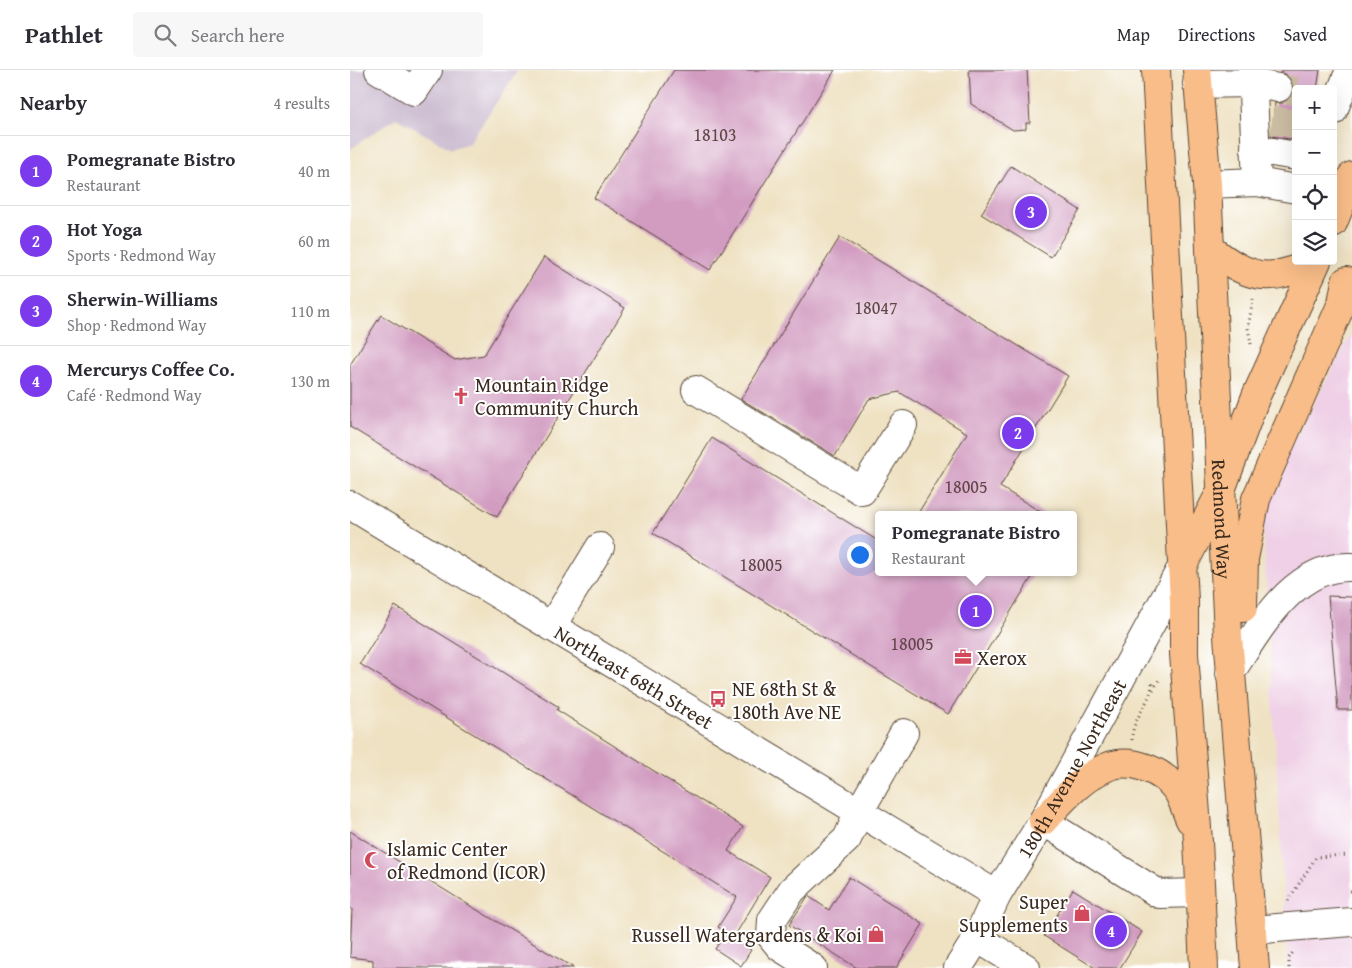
<!DOCTYPE html>
<html lang="en">
<head>
<meta charset="utf-8">
<style>
	:root { --surface:#fff; --page:#f7f7f7; --text:#2b2b33; --muted:#7c7c81; --line:#e1e1e2; --accent:#7c3aed }
	body { margin:0; font-family:"Gentium Book Plus",serif; background:var(--page); color:var(--text) }
	.controls { position:absolute; right:15px; top:15px; display:grid; overflow:hidden; border-radius:5px; box-shadow:0 5px 20px #0002 }
	.controls button { width:45px; height:45px; display:grid; place-items:center; padding:0; border:0; border-bottom:1px solid var(--line); background:var(--surface); color:var(--text); font:25px sans-serif }
	.you { position:absolute; left:509px; top:484px; width:18px; height:18px; margin:-12px; border:4px solid #fff; border-radius:50%; background:#1a73e8; box-shadow:0 0 0 8px #1a73e833 }
	.badge { display:grid; place-items:center; width:32px; height:32px; border-radius:50%; background:var(--accent); color:#fff; font-size:16px; font-weight:700 }
	.pin { position:absolute; translate:-50% -50%; border:2px solid #fff; box-shadow:0 1px 5px #0006 }
	.popup { position:absolute; left:525px; top:441px; width:202px; height:65px; box-sizing:border-box; display:grid; place-content:center; border-radius:5px; background:var(--surface); filter:drop-shadow(0 1px 4px #0005); font-size:16px; white-space:nowrap; color:var(--muted) }
	.popup b { font-size:19px; color:var(--text) }
	.popup::after { content:''; position:absolute; left:50%; top:100%; margin-left:-10px; border:10px solid transparent; border-top-color:var(--surface) }
	.list { margin:0; padding:0; list-style:none }
	h2 { display:flex; justify-content:space-between; align-items:center; height:65px; margin:0; padding:0 20px; font-size:21px }
	h2 small { font-size:16px; font-weight:400; color:var(--muted) }
	.list li { display:grid; grid-template-columns:32px 1fr auto; gap:15px; align-items:center; box-sizing:border-box; height:70px; padding:0 20px; border-top:1px solid var(--line) }
	.list b { display:block; font-size:19px; white-space:nowrap }
	.list p { margin:0; font-size:16px; white-space:nowrap; color:var(--muted) }
	.list em { font-size:16px; font-style:normal; color:var(--muted) }
	.icon { flex:none; width:28px; height:28px; fill:none; stroke:currentColor; stroke-width:2; stroke-linecap:round; stroke-linejoin:round }
	.map { position:relative; flex:none; width:1002px; height:898px; overflow:hidden }
	header { display:flex; align-items:center; gap:30px; box-sizing:border-box; height:70px; padding:0 25px; background:var(--surface); border-bottom:1px solid var(--line) }
	header strong { font-size:24px }
	nav { display:flex; gap:28px; margin-inline-start:auto; font-size:18px }
	.search { width:350px; height:45px; background:var(--page); display:flex; align-items:center; gap:12px; box-sizing:border-box; padding:0 18px; border-radius:5px; color:var(--muted); font-size:19px }
	main { display:flex }
	aside { flex:1; background:var(--surface) }
	.map>svg:first-child { display:block }
	.built { fill:#efd0e6 }
	.industrial { fill:#cdbed2 }
	.building { fill:#d29cc1 }
	.lines { fill:none; stroke-linecap:round; stroke-linejoin:round }
	.minor-tunnel { stroke:#cbbda2; stroke-width:28; stroke-dasharray:28 14; stroke-linecap:butt }
	.minor-casing { stroke:#564637; stroke-width:30 }
	.major-casing { stroke:#564637; stroke-width:30 }
	.path { stroke:#564637; stroke-width:3; stroke-dasharray:1 4; stroke-linecap:butt }
	.minor { stroke:#fff; stroke-width:28 }
	.major { stroke:#f8bd88; stroke-width:28 }
	.labels { text-anchor:middle; dominant-baseline:central; stroke-width:4; stroke-linejoin:round; paint-order:stroke }
	.number-label { font-size:18px; fill:#614647 }
	.poi-label { font-size:20px; fill:#3b2a1e; stroke:#fff; text-anchor:start }
	.street-label { font-size:20px; fill:#3b2a1e; stroke:#fff }
</style>
</head>
<body>
<header>
<strong>Pathlet</strong>
<div class="search"><svg class="icon" aria-label="search" viewBox="0 0 24 24"><circle cx="10" cy="10" r="6"/><path d="M15 15l6 6"/></svg>Search here</div>
<nav><a>Map</a><a>Directions</a><a>Saved</a></nav>
</header>
<main>
<aside>
<h2>Nearby<small>4 results</small></h2>
<ul class="list">
<li><span class="badge">1</span><div><b>Pomegranate Bistro</b><p>Restaurant</p></div><em>40 m</em></li>
<li><span class="badge">2</span><div><b>Hot Yoga</b><p>Sports · Redmond Way</p></div><em>60 m</em></li>
<li><span class="badge">3</span><div><b>Sherwin-Williams</b><p>Shop · Redmond Way</p></div><em>110 m</em></li>
<li><span class="badge">4</span><div><b>Mercurys Coffee Co.</b><p>Café · Redmond Way</p></div><em>130 m</em></li>
</ul>
</aside>
<div class="map">
<svg width="1002" height="898" viewBox="0 0 1002 898">
	<rect width="100%" height="100%" fill="#fff"/>
	<filter id="ink" filterUnits="userSpaceOnUse"><feTurbulence type="fractalNoise" baseFrequency=".02" numOctaves="2"/><feDisplacementMap in="SourceGraphic" scale="10" xChannelSelector="R" yChannelSelector="G"/><feConvolveMatrix kernelMatrix="1 2 1 2 8 2 1 2 1" color-interpolation-filters="sRGB"/></filter>
	<filter id="wash" filterUnits="userSpaceOnUse"><feTurbulence type="fractalNoise" baseFrequency=".0096" numOctaves="4" result="noise"/><feDisplacementMap in="SourceGraphic" scale="20" xChannelSelector="R" yChannelSelector="G"/><feGaussianBlur stdDeviation="1.12" result="paint"/><feColorMatrix in="noise" values="0 0 0 0 0 0 0 0 0 0 0 0 0 0 0 0 0 1.4 0 .05"/><feComposite in="paint" operator="in"/></filter>
	<g filter="url(#wash)">
		<rect width="100%" height="100%" fill="#efe2c3"/>
		<path class="built" d="M1002 262V898H938L913 456 927 403Z"/>
		<path class="industrial" d="M0 0H168L119 73 101 79 46 48 0 79Z"/>
		<g id="blocks">
			<path class="building" d="M324 0H485L360 200 244 128Z
				M619 0H677L680 53H676V59L663 60 621 34Z
				M931 0H970L967 19H946V70L921 66 925 33H933L939 29 943 20V12L938 6 930 2Z
				M661 96 730 140 701 187 631 144Z
				M490 167 718 306 650 417 696 445H567L617 363 549 322 519 329 485 386 391 329Z
				M194 187 275 238 147 447 0 357V295L31 245 105 290 134 285Z
				M362 368 528 471V502H685L598 644 303 463Z
				M978 526 1002 527V640H988Z
				M45 536 209 637 207 640 393 757 378 781 420 807 384 867 368 857 387 827 10 594Z
				M0 761 114 832 224 898H23V890L0 887 2 839 0 838Z
				M499 807 573 854 546 898H507L439 855 458 826 479 840Z
				M723 819 792 862 770 898H745L694 866Z
				M375 864 401 880 391 896 365 879Z"/>
		</g>
	</g>
	<g filter="url(#ink)">
		<use href="#blocks" fill-opacity="0" stroke="#564637" stroke-width="1"/>
		<g class="lines">
			<path class="minor-tunnel" d="M928 18 946 21
				M922 50 946 54"/>
			<g class="minor-casing">
				<g id="minor">
					<path d="M29 0 64 21 78 0"/>
					<path d="M902 0 907 112"/>
					<path d="M847 14 902 13 928 18"/>
					<path d="M983 41 1000 0"/>
					<path d="M905 79 946 86"/>
					<path d="M857 114 907 112 946 119"/>
					<path d="M346 320 512 421 553 355"/>
					<path id="s1" d="M0 435 647 825"/>
					<path d="M201 557 250 477"/>
					<path d="M880 603C909 560 943 494 1002 497"/>
					<path d="M693 751 809 824 850 823"/>
					<path d="M902 860 1002 852"/>
					<path d="M627 868 676 898"/>
					<path d="M463 898 430 877 421 866 422 850 442 820 497 769 509 742 554 663"/>
					<path id="s2" d="M608 898 627 868 647 825 693 751 832 497"/>
				</g>
			</g>
			<g class="major-casing">
				<g id="major">
					<path d="M806 0 834 531V584L848 771 854 898"/>
					<path id="s3" d="M847 0 857 114 878 566 905 898"/>
					<path d="M983 153 1002 106"/>
					<path d="M860 178C897 208 920 215 963 191"/>
					<path d="M832 497 870 423 906 326 967 191"/>
					<path d="M893 538 894 489 906 429 992 233 996 211"/>
					<path d="M693 751C711 732 731 708 757 697 781 687 814 701 828 722 833 731 836 741 840 750"/>
				</g>
			</g>
			<path class="path" d="M901 274 898 258 903 229
				M803 620 810 608
				M782 670C781 648 803 632 802 611
				M1000 821H1002
				M938 831 966 787 997 785
				M939 898V888L943 882"/>
			<use href="#minor" class="minor"/>
			<use href="#major" class="major"/>
		</g>
	</g>
	<defs>
		<g id="church-bare" transform="scale(1.35)"><path d="M-1.2-6h2.4v3.5h3.3v2.4h-3.3V6h-2.4V-.1h-3.3v-2.4h3.3Z" fill="#d1495b" stroke="#fff" stroke-width="2.5" paint-order="stroke"/></g>
		<g id="office-bare" transform="scale(1.35)"><path d="M-6-3h4V-5.5h4V-3h4V5H-6ZM-1-4.5V-3h2v-1.5ZM-6 0V1H6V0Z" fill="#d1495b" stroke="#fff" stroke-width="2.5" paint-order="stroke"/></g>
		<g id="bus-bare" transform="scale(1.35)"><path d="M-5-6H5V4H4V6H2V4H-2V6H-4V4H-5ZM-3.5-4V0h7V-4ZM-3.5 1.2v1.5H-2V1.2ZM2 1.2v1.5H3.5V1.2Z" fill="#d1495b" stroke="#fff" stroke-width="2.5" paint-order="stroke"/></g>
		<g id="mosque-bare" transform="scale(1.35)"><path d="M3.5-4.9A6 6 0 1 0 3.5 4.9A5 5 0 1 1 3.5-4.9Z" fill="#d1495b" stroke="#fff" stroke-width="2.5" paint-order="stroke"/></g>
		<g id="shop-bare" transform="scale(1.35)"><path d="M-5-2.5h2.3a2.7 3.5 0 0 1 5.4 0H5L5.5 6h-11ZM-1.5-2.5h3a1.5 2.3 0 0 0-3 0Z" fill="#d1495b" stroke="#fff" stroke-width="2.5" paint-order="stroke"/></g>
	</defs>
	<g fill-rule="evenodd">
		<use href="#church-bare" x="111" y="326"/>
		<use href="#office-bare" x="613" y="587"/>
		<use href="#bus-bare" x="368" y="629"/>
		<use href="#mosque-bare" x="23" y="790"/>
		<use href="#shop-bare" x="732" y="843"/>
		<use href="#shop-bare" x="526" y="864"/>
	</g>
	<g class="labels">
		<g class="number-label">
			<text x="365" y="64">18103</text>
			<text x="526" y="237">18047</text>
			<text x="616" y="416">18005</text>
			<text x="411" y="494">18005</text>
			<text x="562" y="573">18005</text>
		</g>
		<g class="poi-label">
			<text x="125" y="314">Mountain Ridge<tspan x="125" dy="23">Community Church</tspan></text>
			<text x="627" y="587">Xerox</text>
			<text x="382" y="618">NE 68th St &amp;<tspan x="382" dy="23">180th Ave NE</tspan></text>
			<text x="37" y="778">Islamic Center<tspan x="37" dy="23">of Redmond (ICOR)</tspan></text>
			<text x="718" y="831" text-anchor="end">Super<tspan x="718" dy="23">Supplements</tspan></text>
			<text x="512" y="864" text-anchor="end">Russell Watergardens &amp; Koi</text>
		</g>
		<g class="street-label">
			<text stroke="none"><textPath href="#s3" startOffset="450">Redmond Way</textPath></text>
			<text stroke="none"><textPath href="#s1" startOffset="332">Northeast 68th Street</textPath></text>
			<text stroke="none"><textPath href="#s2" startOffset="230">180th Avenue Northeast</textPath></text>
		</g>
	</g>
</svg>
<div class="controls">
<button>+</button>
<button>−</button>
<button><svg class="icon" aria-label="locate" viewBox="0 0 24 24"><circle cx="12" cy="12" r="6"/><path d="M12 2v4M12 18v4M2 12h4M18 12h4"/></svg></button>
<button><svg class="icon" aria-label="layers" viewBox="0 0 24 24"><path d="M12 4l9 5-9 5-9-5zM3 14l9 5 9-5"/></svg></button>
</div>
<div class="you"></div>
<div class="pin badge" style="left:626px;top:541px">1</div>
<div class="popup"><b>Pomegranate Bistro</b>Restaurant</div>
<div class="pin badge" style="left:668px;top:363px">2</div>
<div class="pin badge" style="left:681px;top:142px">3</div>
<div class="pin badge" style="left:761px;top:861px">4</div>
</div>
</main>
</body>
</html>
